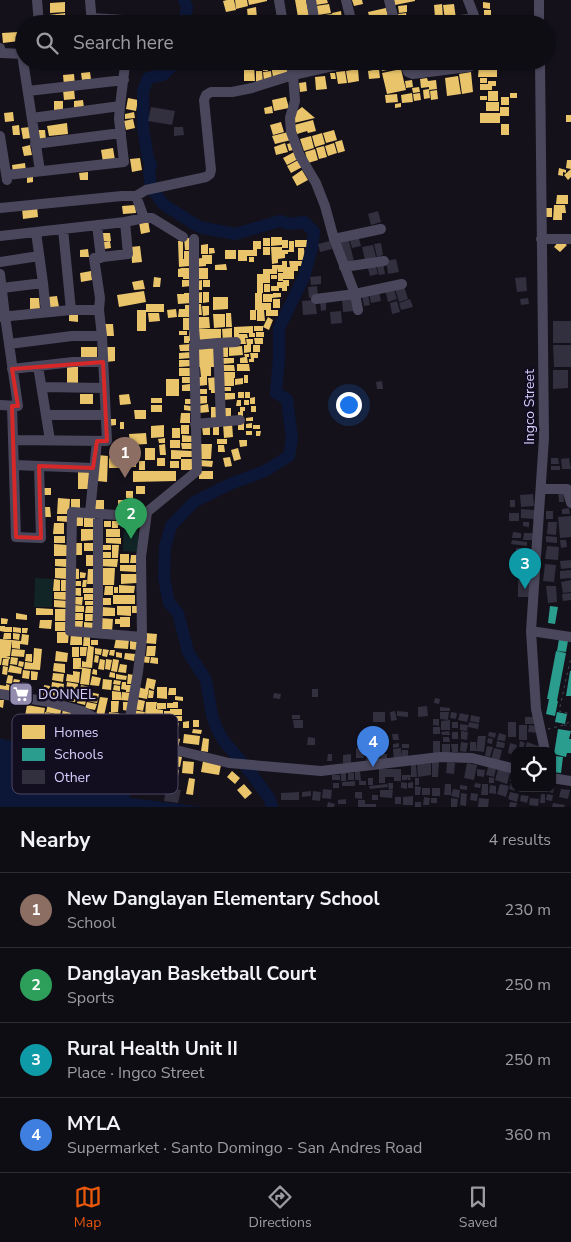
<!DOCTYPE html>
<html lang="en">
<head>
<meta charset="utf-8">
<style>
	:root { --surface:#0f0d14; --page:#1d1b22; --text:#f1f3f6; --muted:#9b9ca0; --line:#2f2d34; --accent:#ea580c }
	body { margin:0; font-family:"Nunito Sans",sans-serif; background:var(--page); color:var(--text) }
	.controls { position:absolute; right:15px; bottom:15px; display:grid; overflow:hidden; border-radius:10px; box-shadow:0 1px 4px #0004 }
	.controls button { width:45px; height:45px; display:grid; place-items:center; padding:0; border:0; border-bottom:1px solid var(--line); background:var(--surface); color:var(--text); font:25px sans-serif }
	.you { position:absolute; left:348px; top:404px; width:18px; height:18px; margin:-12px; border:4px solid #fff; border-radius:50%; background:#1a73e8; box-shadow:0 0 0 8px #1a73e833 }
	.badge { display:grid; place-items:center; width:32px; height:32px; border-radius:50%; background:var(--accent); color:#fff; font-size:16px; font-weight:700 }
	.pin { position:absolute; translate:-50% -41px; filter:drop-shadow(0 1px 2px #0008) }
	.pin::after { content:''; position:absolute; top:26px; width:18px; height:15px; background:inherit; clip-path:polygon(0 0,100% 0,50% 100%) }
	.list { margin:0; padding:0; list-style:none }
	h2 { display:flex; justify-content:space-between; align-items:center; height:65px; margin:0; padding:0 20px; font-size:21px }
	h2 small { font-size:16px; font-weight:400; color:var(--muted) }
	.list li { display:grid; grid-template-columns:32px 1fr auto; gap:15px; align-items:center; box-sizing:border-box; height:75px; padding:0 20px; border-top:1px solid var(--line) }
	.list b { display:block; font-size:19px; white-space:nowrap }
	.list p { margin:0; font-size:16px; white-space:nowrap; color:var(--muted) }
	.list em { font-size:16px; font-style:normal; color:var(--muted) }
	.icon { flex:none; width:28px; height:28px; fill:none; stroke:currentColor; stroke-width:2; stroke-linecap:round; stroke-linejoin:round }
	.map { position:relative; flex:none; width:571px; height:807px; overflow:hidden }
	.search { position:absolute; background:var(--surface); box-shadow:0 1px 4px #0004; left:15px; right:15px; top:15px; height:55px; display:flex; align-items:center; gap:12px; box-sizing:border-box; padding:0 18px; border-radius:28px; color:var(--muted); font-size:19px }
	.sheet { height:365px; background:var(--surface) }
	nav { display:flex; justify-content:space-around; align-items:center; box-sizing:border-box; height:70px; border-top:1px solid var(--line); background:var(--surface); font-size:14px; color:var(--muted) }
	nav a { display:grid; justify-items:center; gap:2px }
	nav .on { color:var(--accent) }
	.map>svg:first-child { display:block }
	.green { fill:#112527 }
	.water { fill:#0c1738 }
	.homes { fill:#e9c46a }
	.schools { fill:#2a9d8f }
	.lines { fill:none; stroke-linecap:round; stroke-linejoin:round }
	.river { stroke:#0c1738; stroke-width:12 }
	.building { fill:#322f3e }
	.path { stroke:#444e5c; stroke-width:1; stroke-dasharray:2.5 4; stroke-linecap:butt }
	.minor { stroke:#4a475c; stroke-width:10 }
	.marked { fill:none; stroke:#d62828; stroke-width:4; stroke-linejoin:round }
	.labels { text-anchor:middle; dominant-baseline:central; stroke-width:5; stroke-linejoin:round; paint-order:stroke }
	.street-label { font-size:14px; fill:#d7cefd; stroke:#120d1f }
	.poi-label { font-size:14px; fill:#d7cefd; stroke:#120d1f; text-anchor:start }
	.key { fill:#120d1f; stroke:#4d4762; stroke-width:1 }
	.key-label { font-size:14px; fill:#d7cefd }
</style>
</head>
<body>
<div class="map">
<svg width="571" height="807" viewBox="0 0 571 807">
	<rect width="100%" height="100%" fill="#14111b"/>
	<path class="green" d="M124 527H138V552L123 551Z
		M35 578 53 579 52 607H34Z"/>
	<path class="water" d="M0 738 72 758 132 780 130 798 203 807H0Z"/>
	<path class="homes" d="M227 0H234L236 10 226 12 223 1Z
		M235 0H247L248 6 236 9Z
		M248 0H267V1L249 5Z
		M295 0H306L309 15 298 17Z
		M315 0H327L328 3 316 5Z
		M352 0H362L363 4 354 6Z
		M394 0H415V1L395 5Z
		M65 2V12L50 13V3Z
		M483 2 490 3V9L483 8Z
		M329 4 331 13 318 15 316 6Z
		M442 4 443 17 435 18 434 5Z
		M454 4 456 19 445 20 443 5Z
		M407 5V12L399 13 398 6Z
		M256 7 257 18 248 19 247 9Z
		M386 8 389 20 371 24 368 12Z
		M484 10H491V15H484Z
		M341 11 342 21 333 22V23L319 24 318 16 332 14 333 19 332 13Z
		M65 13 66 24H50L49 15Z
		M406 13 408 24H400L398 14Z
		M490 16H500V22H490Z
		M308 17V24H300L299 18Z
		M418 17 419 22 408 24V18Z
		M18 32 19 41 3 43 2 33Z
		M235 61H246V64L235 65Z
		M247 61H253V65H254L255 81H244V65H247Z
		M269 61H281V62L269 64Z
		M295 61H308L309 70 296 71Z
		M310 61H319V65L311 66Z
		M379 61H397L398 68 382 71Z
		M412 61H422L423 70 413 71Z
		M433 61H446L447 64 433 65Z
		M448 61H458L459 67 449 68Z
		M481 61H500V64H493V66H497V77H478L479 65 481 66Z
		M81 62H88L89 69 82 70Z
		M259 62H265V65L256 66V63Z
		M287 63 288 75 273 77 271 65Z
		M262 66H267L268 71H263Z
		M358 69 359 81 348 83 346 71Z
		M379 69 380 78 369 79 368 71Z
		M401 69 406 90 387 94 382 73Z
		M256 71H262L263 83H256Z
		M271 71 272 80 264 81 263 72Z
		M345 71 347 83 338 84 336 72Z
		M90 72 91 79 82 80 81 73Z
		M471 72 473 92 462 94 459 74Z
		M330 73H335L336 79H331Z
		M74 74 75 85 64 86 63 75Z
		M325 76 327 89 316 90 315 77Z
		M458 76 461 94 447 96 445 78Z
		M427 78 428 81 436 80 437 89 429 90V87L421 88 420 79Z
		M480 78H487V83H480Z
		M412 80 413 87 406 88 405 81Z
		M488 81H496V86H492V90H480V84H488Z
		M306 82 307 91 300 92 299 83Z
		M419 87 420 92 413 93 412 88Z
		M74 89 75 99 64 100 63 90Z
		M429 89 430 98 424 99 423 90Z
		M437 90 438 99 431 100 430 91Z
		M488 91H498V101H488Z
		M412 93 413 102 402 103 401 95Z
		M420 93 421 100 414 101 413 94Z
		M510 93H517V98H510Z
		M397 94 398 102 386 103 385 95Z
		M480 96H487V100H480Z
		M286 97 289 108 274 111 272 100Z
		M501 97H509V105H501Z
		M128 98 138 100 136 111 126 109Z
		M83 100 84 108 74 109V101Z
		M54 101H63V111H54Z
		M486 102H499V111H486Z
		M401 103V107L395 108V104Z
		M272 106 273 113 265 114 264 108Z
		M302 107 315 118 294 123 293 114Z
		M500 107H509V116H500V123H480V113H500Z
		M13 112 14 121 5 122 4 113Z
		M134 112 135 118 125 119V114Z
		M566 115H571V122H566Z
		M133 119 135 128 126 130 124 121Z
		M313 120 316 131 308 133 307 131 297 134 294 125Z
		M281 122 284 132 273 135 270 125Z
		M67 123 68 134 49 136 47 126Z
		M501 124H509V135H501Z
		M19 125 20 135H13L12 126Z
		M30 127 31 138 23 139 21 128Z
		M38 130H45L46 140H38Z
		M334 130 337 140 326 143 323 133Z
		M288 132 291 140 275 144 272 136Z
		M322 133 325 144 315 147 312 136Z
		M311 136 314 148 304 151 300 139Z
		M342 140 345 151 338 153 335 142Z
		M285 143 288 152 276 155 274 147Z
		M291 143 293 150 289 151 287 144Z
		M334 143 337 153 328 156 325 146Z
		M30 145 32 155 24 156 22 147Z
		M324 146 327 157 319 159 316 148Z
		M113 148 115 160 103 162 101 150Z
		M315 149 318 160 308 163 305 152Z
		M294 152 298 159 287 165 283 158Z
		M140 158 142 170 132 172 130 159Z
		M300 159 304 166 291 173 287 166Z
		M567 160H571V177L568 180 564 175 571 169 566 168Z
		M25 163 26 172 13 173 12 165Z
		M559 168 566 170V173L563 172V176L558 175Z
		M302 170 308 180 297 186 292 177Z
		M88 172V180H80L79 173Z
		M27 176H33V182L27 183Z
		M557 195H568V204H556Z
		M135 205 136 213 123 214 122 206Z
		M554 205H565L566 213H562V220H553Z
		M37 206 38 217 23 219 22 208Z
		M545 208H552V217H545Z
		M148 220 150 232 141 234 139 222Z
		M102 233H110L111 241H103Z
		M271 237H282V240H288V248H282V250H289V241H294V252H288V254H285V258L278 259V263L272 264 271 247H282V245L271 246Z
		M184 238H191L192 250H185Z
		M263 238H270V246H263Z
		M295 240H309V247H295Z
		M560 240 567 245 560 252 554 247Z
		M110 241 111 248 104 249 103 242Z
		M178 241H183V259H184V251H191L190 266 179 267Z
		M253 241H261V249H257V256H247V250H253Z
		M208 244V254H201V245Z
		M140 246 142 262 132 263 131 247Z
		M263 247H270V255H263Z
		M209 248H214L215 253 209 254Z
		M298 248H304L305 260H298Z
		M88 249 89 257H80V250Z
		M225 250H236V259H225Z
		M238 250H247V261H238Z
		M202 255H212V264H206V266L195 267V259L202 258Z
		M249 257H254V262H249Z
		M282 261H287V267H290L289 261H302V266H298V271H294V279H283V280H289V286H287V291H282V288H279V291H271V286H277V282H283V281H278V273H283V272H278L277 268V274H270V283H263V293H257V274H263V269H272V265H282Z
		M226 264 227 270H215V265Z
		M182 268H191V279H183V277H178V269Z
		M195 268H208V279H196Z
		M91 271 92 280 81 282 80 273Z
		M271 275H277V279H271Z
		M154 277 161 278 160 287H153Z
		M143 280 145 289 134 290 132 282Z
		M182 280H191V286L182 287Z
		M202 280V290H197L196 281Z
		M203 280H210V287H203Z
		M264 284H270V292H264Z
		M144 291 146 302 119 307 117 295Z
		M202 292V303H196V293Z
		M203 292H209V302L203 303Z
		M184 293H192V303L178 304 177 294H184Z
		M255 293H262V303H271V310H278V316H266V310H264L265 321H257V310H255Z
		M273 293H281V297L272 298V302H263V294H273Z
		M57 296 59 307 49 308 48 297Z
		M213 297H228V309L213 310Z
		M30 298H39L40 309H30Z
		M273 299H280V308H273Z
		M146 304H164V312H146V331H137V310H146Z
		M196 304H201L202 315H196Z
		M185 305H191L192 317H178L179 309H185Z
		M202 306H209V315L203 316Z
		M176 309 177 317 168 318 167 310Z
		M250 310H256V320H250Z
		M69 313 78 314V322L69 321Z
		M148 313H159L160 321 149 322Z
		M226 313H231L232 327H226Z
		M213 314H225V327L214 328Z
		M196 317H209L210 328 196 329Z
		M268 317 273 320 269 330 263 327Z
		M183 318H192V330H183Z
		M104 324H113L114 336H104Z
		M253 326V333H255V337H249V333H239V334H247L248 338H245L246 344H237L234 338V327Z
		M254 326H263V331H254Z
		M232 328V340L223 341 222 329Z
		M198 329H221V340H199Z
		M179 331H187V335H179Z
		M189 331H193V341H189V343H184V336H189Z
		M256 332H264V337H256Z
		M254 338H263V344H255Z
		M246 339H253V344H251V352L244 353V345H247Z
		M191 344 192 351H180L179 345Z
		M217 345 218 367H211V376H207V385L198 386V377H201L200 367H197L196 346Z
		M253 345H260V352H253Z
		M242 346 243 355 229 356V347Z
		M81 347H97V357H81Z
		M105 347H115V361L106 362Z
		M222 347H228V357H222Z
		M191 352V358L179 359V353Z
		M250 353H258V358H254V362H249V359H251Z
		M244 354H249V357H247L248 363H240V358L245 357Z
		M223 358H234V363L223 364Z
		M179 360H192V366L179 367Z
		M67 364H78V384H67Z
		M237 364H249L250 371H237Z
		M223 365H234L235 371H223Z
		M179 368H190L191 376H179Z
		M223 372H235V378H234V386H223Z
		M244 375H248V383H244Z
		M182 377H191V383H182Z
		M219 377V393H211V390H209L208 378Z
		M243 378V384L235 385V379Z
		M166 379H179V396H166Z
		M190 384 191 391H182V385Z
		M223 387H231V391H223Z
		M197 389H207V394H197Z
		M238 392H244V398H238Z
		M245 392H250V398H245Z
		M223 393H235V399L223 400Z
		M80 394H93V404H80Z
		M129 394 131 404 120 405 119 395Z
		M199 396H207V403L199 404Z
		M255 397V404H250V398Z
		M151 398H162V403H151Z
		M185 399H192V404H185Z
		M237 400H241V406H236Z
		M244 400H249V405H244Z
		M208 404 209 412 199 413 198 406Z
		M151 405H162V412H151Z
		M184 405 191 406V411L184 410Z
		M251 406H256V412H251Z
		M211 407H219V419H211Z
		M240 407H245V411H243V417H238V412H240Z
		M224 408H231V418H224Z
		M134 410H146V419H135Z
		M181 413H190V423H180Z
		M253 417V421H246V418Z
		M107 419H116V425L107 426Z
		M120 422H124V429H120Z
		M232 423 233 437 224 438 223 424Z
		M238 423H244V430H238Z
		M252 423V428H246V424Z
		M164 425V437L151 438V426Z
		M181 425H189V434H181Z
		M253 425H260V429H253Z
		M210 426V435H203L202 427Z
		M213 427H219V435H213Z
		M172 428H180V438H172Z
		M246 431H252V435H246Z
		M256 431H261L260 436H256Z
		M146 433 147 444 130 445 129 434Z
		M182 435 193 436V442H182Z
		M165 438V443H159L158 439Z
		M217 439H227V444H217Z
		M170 440H180V448H170Z
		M239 440H247V446L240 447Z
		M181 443H193V449H182Z
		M165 444 166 455H160L159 445Z
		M198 444H212L211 459H199Z
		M218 445H224L225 452H218Z
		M145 448H155V460H145Z
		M238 448 241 459 234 461 231 450Z
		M115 449H132V456H115Z
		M134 450H140V456H134Z
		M171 450 193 451V457H181V459H193L194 470H181V459H171Z
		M98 455 108 456 107 482 97 481Z
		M121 457V468H109V458Z
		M230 457 232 466 225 467 223 458Z
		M157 458H165V466H157Z
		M130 459H136V467H130Z
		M199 460 213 461 212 467 199 466Z
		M139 461H145V470H139Z
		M170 461H179V468H170Z
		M133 471H176V481L133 482Z
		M199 471H213V479H199Z
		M78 472H89V489H78Z
		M136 486H145V494H136Z
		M43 488H51V495H43Z
		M126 491H133V498H126Z
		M58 498 70 499 69 514H57Z
		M71 499H80V510H71Z
		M93 500H104V512H93Z
		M118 500H128V506H118Z
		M42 507H50L51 517H43Z
		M57 516H69L68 522 57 521Z
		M83 516V526H73V517Z
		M84 517H95V527H84Z
		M119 518 128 519V526L118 525V528H112V521H118Z
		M129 520H136L135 525H129Z
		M104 521H111V527H104Z
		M54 523H64V534H53Z
		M81 529H94V540L81 541Z
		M106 529H120V537H106Z
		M54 536H65V543H54Z
		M106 538H121V544L106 543Z
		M73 543H82V555H73Z
		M84 543H94V551H84Z
		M54 544 67 545V556H54Z
		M102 545H111V550H102Z
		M112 545H119L118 558H112Z
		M101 552H111V558H101Z
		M120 554H129V563H120Z
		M86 555H95V566H86Z
		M131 555H139V563H130Z
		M55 559H67V567L55 566Z
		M100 559H118L117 567 100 566Z
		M120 565H136V572L120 571Z
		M55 568H67V579L55 578Z
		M72 568 79 569V579H72Z
		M101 568H115L114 585H101Z
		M88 569H95V584H87Z
		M80 572 86 573 85 578H80Z
		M121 574H137V583L121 584Z
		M54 579 60 580V591H53Z
		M61 580H68L67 591H61Z
		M83 580H87L86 587H82Z
		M73 581H81V586H73Z
		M119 585 135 586 134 593H119Z
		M105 586H113V595H104Z
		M114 587H118V593H114Z
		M73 588H81V596L73 595Z
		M83 588H94V593H83Z
		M54 592H68V600L54 599Z
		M84 594H95V600H84Z
		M113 595H135V604H113Z
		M73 597H83L82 605 73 604Z
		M100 598H111V605H100Z
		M54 600 68 601V608L54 607Z
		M85 601H95V605H85Z
		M73 605 84 606V612H73Z
		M86 606H96V613H85Z
		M117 606H131V616L117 615Z
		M132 606H138V613H132Z
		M102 607 115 608V616H102Z
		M36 608 53 609V615H36Z
		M55 609H69V621H55Z
		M16 613 27 615V620L16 619Z
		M73 613H83V620H73Z
		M85 614H97V621H85Z
		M120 617H130V627H120V624H115V619H120Z
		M1 618 8 619 7 624H1Z
		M100 618 113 619 112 632 100 631Z
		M40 620H52L51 629 39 628Z
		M73 621H83L82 630H72Z
		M55 622H69V631H55Z
		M84 622 96 623V630H84Z
		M0 626H5V632L0 631Z
		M5 627H12V632H5Z
		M13 627 21 628V633L13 632Z
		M22 628H28L27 633H22Z
		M57 632H69L68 643H57Z
		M4 633H11V639H3Z
		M13 633 20 634 19 640 13 639Z
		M71 633H82V645H70Z
		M145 633 157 634 156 644 144 643Z
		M22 634 29 635 28 645 20 644V649L12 648V640L21 641Z
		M84 634H90V646L94 647 92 668 82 667V661L86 662 88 646H83Z
		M116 638 129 639 128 649 114 648Z
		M0 639 12 640 10 656H6L10 657V659L2 658 1 665H0Z
		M91 640H98V645H91Z
		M130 641 138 642 137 650 130 649Z
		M147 646H156L155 656H146Z
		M72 647H79V657H72Z
		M80 647H87L86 656H80Z
		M34 648 42 649 40 670 24 669 25 662 33 663Z
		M95 648 102 649 101 655 95 654Z
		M12 649 25 650 24 657 11 656Z
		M103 649 109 650 107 657 102 656Z
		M110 650H115L114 656 109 655Z
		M56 651 68 653 67 662 55 661Z
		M116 652 122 653V658L116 657Z
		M125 653 135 654 134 661 124 659Z
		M26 654H32V662L25 661Z
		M95 655 99 656 98 663 94 662Z
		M142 656 150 657 149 663 141 662Z
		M11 657 18 658 17 665 10 664Z
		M151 657 158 658V664L150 663Z
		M73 658H81V667H78L91 669 89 685 80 684 82 669H73Z
		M3 659H9L8 666 2 665Z
		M100 659 105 660 104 670 98 669Z
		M106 659 112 660 110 670 105 669Z
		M113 659 119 660 117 672 111 671Z
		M19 661 24 662 23 667 18 666Z
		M54 663 65 664V673L53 671Z
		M120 664 127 665 126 673 118 672Z
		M10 665 22 668 21 674 8 672Z
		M3 666 8 667 7 675 2 674Z
		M93 669 97 670V675L92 674Z
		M23 670 30 671 29 679 22 678Z
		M31 671 38 672 37 680H31Z
		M73 671 80 672 79 683 66 681 67 674 73 675Z
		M110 672 115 673V678L109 677Z
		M53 673 64 674 63 682 52 680Z
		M116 674 127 676 126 680 116 679Z
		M128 674 134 675V684H127Z
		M8 675 13 676 12 684 6 683Z
		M92 676 101 678 99 686 90 685Z
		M147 678 156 680 154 690 149 688 147 699 136 697 138 687 145 689Z
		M14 679 20 680 19 684 13 682Z
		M103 679 112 680 111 690 102 689Z
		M114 680 121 681 120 685 113 684Z
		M22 682 31 684 28 693 19 691Z
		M52 682 64 684 63 691 51 690Z
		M67 682 78 684 77 693 66 691Z
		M122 682H126V685H132V692H126V690L121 689Z
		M6 684 12 686 11 694 0 692V685L6 686Z
		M14 684 19 685 17 691 13 690Z
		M44 685 50 686 49 696H43Z
		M81 685 89 687 88 694 79 692Z
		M114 685 120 686V691L113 690Z
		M157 687H167V699L157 698Z
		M169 688H176V695H168Z
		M149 690 154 691 153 698H148Z
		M112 691 121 692V700H112Z
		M53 692 61 693V699L52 698Z
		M89 692 99 694 97 703 87 701Z
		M122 692 132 693 131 701 121 700Z
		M69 693 77 694 75 702 68 701Z
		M79 694 87 696 85 705 77 703Z
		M175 696 183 697V701L175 700Z
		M100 697 108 698 104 716 96 715Z
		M136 699 145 701 143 711 134 709Z
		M0 700H4L3 708 0 707Z
		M111 701H119L118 712H111Z
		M87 702 97 704 95 710 85 708Z
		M123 702H128V711L123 710Z
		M146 702H157L156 709 163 710V715L156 714V717L145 716Z
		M173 702H178V708H167V703H173Z
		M157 703H166V709H157Z
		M48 704 62 707 60 715 46 712Z
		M27 705 45 708 43 720 25 716Z
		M63 708 72 709 69 724 60 722 61 716H65L62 715Z
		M170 709H182V715H170L169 718H164V711H170Z
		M74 710 80 711 78 722 72 721Z
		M133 710 145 712 143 720 131 718Z
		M45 712 60 716 58 723 43 720Z
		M109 712 119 713V722L108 721Z
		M173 716H182V721H173Z
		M193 720H199V727H193Z
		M189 721V728H183V722Z
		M171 722 179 723 177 732 170 731Z
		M193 729 202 730 201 734 192 733Z
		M184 734 200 736 199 745 183 743Z
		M168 736 180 739 178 748 166 745Z
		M203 738 209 739 208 752 201 751Z
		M171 755 182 757 180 767 169 765Z
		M183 761 194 762 193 774 182 773Z
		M203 761 221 765 219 775 201 772Z
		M169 768 179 770 178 776 168 775Z
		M232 771 240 778 235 784 227 777Z
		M189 778 195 779 193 795 186 794Z
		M244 784 252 793 245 799 237 790Z"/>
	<path class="schools" d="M550 606 558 607 555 624 548 623Z
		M559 639 568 641 566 652 557 651Z
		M556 651 566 653 557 701H558L555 716 546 714 549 699H547Z
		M570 671H571V696H566Z
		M557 712 567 714 565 724 555 722Z
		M558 729 571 731 569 739H571V753H567L566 757 554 754Z
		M555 756 563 757 561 773 552 772Z"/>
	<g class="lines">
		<path class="river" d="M184 0 187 7 184 24
			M177 61 163 75 148 78 143 91V128L148 158 151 165 149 172 151 187 163 204 199 227 235 234 280 221 289 224 304 222 314 232 312 248 304 277 279 328V358L276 393 287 399 292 439 289 456 265 471 230 484 194 502 171 526 165 547 164 577 169 603 178 613 188 652 206 680 212 715 216 727 223 740 251 773 265 792 270 800 272 807"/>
	</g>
	<path class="building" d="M151 107 175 111 172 125 148 121Z
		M174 127H183L184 135 174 136Z
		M378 211 381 222 371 225 368 214Z
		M358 235 361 246 352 248 349 237Z
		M348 237 354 261 346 263 339 239Z
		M330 241 332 249 320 252 318 244Z
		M381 243 383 255 377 257 374 244Z
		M373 245 376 257 365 260 362 247Z
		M396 259 399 272 388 274 386 261Z
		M383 262 385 274 379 275 376 263Z
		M375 263 378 274 370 276 367 265Z
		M321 276V284L311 285 310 277Z
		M526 277 527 291 517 292 515 278Z
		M317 286 318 297 309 298 308 287Z
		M404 286 408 299 399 302 395 289Z
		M393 287 397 299 388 302 385 289Z
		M379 291 381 301 371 303 369 293Z
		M368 294 370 305 364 306 362 295Z
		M353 298 354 311 343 312 342 299Z
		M528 298 529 304 521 305 520 299Z
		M410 299 413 307 401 310 399 303Z
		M315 300 317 314 303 315 302 301Z
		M326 301V310L321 311 320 302Z
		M397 301 400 312 392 314 390 303Z
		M341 311 342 323 331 324 330 312Z
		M553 321H571V343H553Z
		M553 345H571V367H554Z
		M553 370H568V388L553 389Z
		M382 381 383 389H377L376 382Z
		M551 458H558L559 464H551Z
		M569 458 571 469H562L561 459Z
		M551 466H560V470H551Z
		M558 490H563L564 502H559Z
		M533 494 534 506 521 507 520 495Z
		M510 500H515V507H510Z
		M569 508 570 514H562V509Z
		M521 509 535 510 534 519 521 518Z
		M546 511H553V519H546Z
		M509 513H519V521H509Z
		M571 516V537L560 538 558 517Z
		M523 522H529V527L523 526Z
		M548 522H557L556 535 547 534Z
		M513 532 521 533V538H512Z
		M524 533H533V540H523Z
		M546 536 557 537V543L546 542Z
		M512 540 527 542V546L511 544Z
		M560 540H566L567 547 561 548Z
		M547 546 559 547 558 560 545 559Z
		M516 548H527V561H516Z
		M571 560V568L561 569 560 561Z
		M545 564 556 565 554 582 543 581Z
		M571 570V578L560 579V571Z
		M518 580H532V597H518Z
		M571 580V592L563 593 561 582Z
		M546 586H556L557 602 548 603Z
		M571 593V600L563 601 562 594Z
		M312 689H318V697H312Z
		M274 693 281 694 280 699 273 698Z
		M435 698 440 699 439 704 434 703Z
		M427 706 428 716 418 717V707Z
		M440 707 450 708V711H440Z
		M395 711 397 720 391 721 390 712Z
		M397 711 408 712V717L397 716Z
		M373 712H385V722H373Z
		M440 712H449L448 720 440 719Z
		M451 712 457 713 456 719 450 718Z
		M460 713 469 715 467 722 458 720Z
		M292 715H300V719H292Z
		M471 715 480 717 479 723 470 721Z
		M525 717H538L537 724H525Z
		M433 719H439V726L433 725Z
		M293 720H303V728H294Z
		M450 720V730H441V721Z
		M452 722H458V728H452Z
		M469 722 479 724 478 729 468 727Z
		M508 722H516V737H508Z
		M460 724 468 725 467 731 460 730Z
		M519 725H527V740H519Z
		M529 725 539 726 538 733 528 732Z
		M433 727H440V734H433Z
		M449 731 450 735H442L441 732Z
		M461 731 468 732 467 740 461 739Z
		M452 732H458V739H452Z
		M489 732 496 733 495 738 488 736Z
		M499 733 506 735 505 741 497 740Z
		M392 734H398L399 740H393Z
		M378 736H385L386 743H378Z
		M478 736H486L484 752 476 751Z
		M308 737 315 738V745H307Z
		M443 737H449L450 742H443Z
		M488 738 493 739 492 744 487 743Z
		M433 741H440V753L433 754Z
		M497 741 505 743 504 748 496 747Z
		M520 741 525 743 523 748 519 747Z
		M461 742 468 743 466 752 460 751Z
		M470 742H476V751H470Z
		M527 742 544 748 543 751H524Z
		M399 743V747L393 748V744Z
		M510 743 517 745 514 755 508 753Z
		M386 744 387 750 379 751 378 745Z
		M402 744H409V748H402Z
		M442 744H450V753L442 754Z
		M451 744H458V752H452Z
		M487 746 493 747 490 757 485 756Z
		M356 748H364V758H356Z
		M401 748V756L402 750H408V758L394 760 393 749Z
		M494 748 502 750 499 762 491 760Z
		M328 754H332V761H327Z
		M351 754V763H343V755Z
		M366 754H372V762H366Z
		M377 754H387V761H377Z
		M432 762H439L438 777H432Z
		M447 762 455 763 454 774 446 773Z
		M431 763V775L418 777 417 764Z
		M467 763 477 765 474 780 464 778Z
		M411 765H416L417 777H410L411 780H408L407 777V780H402V775H411Z
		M488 767 496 769 494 777 486 775Z
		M379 769H401V781H394V777H385V783H379Z
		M477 769 485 770 484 777 477 776Z
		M498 769 510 773 507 784 495 780Z
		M341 771H346V781H341Z
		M355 771H360L361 781H366V785H359V780H355Z
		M348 773H354V780H348Z
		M513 773 515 774V782L510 781Z
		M332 775H340V780H332Z
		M489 777 494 778V783H489Z
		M368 778H373V785H368Z
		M415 778H419V785H415Z
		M355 781V786H342V782Z
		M401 782 407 783V789L401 788Z
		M413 782V788H408V783Z
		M333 783H339V788H333Z
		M388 783H393V789L389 790Z
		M475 783 481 784 480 788 474 787Z
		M511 783 515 784V788H516L515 791 509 789Z
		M552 783 555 784 553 793 548 792 549 788H552Z
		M387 784 388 787 370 789 369 786Z
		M445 784H451V795H444Z
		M482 784H488V795H481Z
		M500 784 509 786 506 797 497 794Z
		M460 785 467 786V790L460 789Z
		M490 785 496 786V794L489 793Z
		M415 786 421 787 420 795H415Z
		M166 788 181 790 178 803 164 801Z
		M422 788H430V795H422Z
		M432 788H440V796H432Z
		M323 789 332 790 331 799 322 798Z
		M453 789 460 790 459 798 451 796Z
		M561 789 570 790 568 799 559 797Z
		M380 790H393L392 798 380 797Z
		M311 791V796L302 797V792Z
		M313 791 321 792 320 801 312 800Z
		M299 792V800H281V793Z
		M355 792H362V799L355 798Z
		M510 792 519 794 517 802 508 799Z
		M461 793 467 794 466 806 460 805Z
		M471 793 478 794 477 801 470 800Z
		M541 794H545V803H540Z
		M547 794 553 795 552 801 546 800Z
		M372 795H378V800H372Z
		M521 795 529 796 527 803 520 801Z
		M413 796V805H403V797Z
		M395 797H401V804H395Z
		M424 797 430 798 429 805H423Z
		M431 798H437V803H431Z
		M451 798 458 799 457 807H451Z
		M479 798 489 799 488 807H478Z
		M530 798 539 799 538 806 529 805Z
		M346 799V804H338V800Z
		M358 800H365V804H376V807H358Z
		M328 802 335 804 334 807H327Z
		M415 802H421V807H415Z
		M510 802 517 803 516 807H509Z
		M553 803 565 805 564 807H552Z"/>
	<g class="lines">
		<path class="path" d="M571 661H570L559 711 571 714
			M564 725 571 726
			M548 729 564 725 571 721"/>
		<path class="minor" d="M37 0 39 24
			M90 0 92 24
			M279 0 283 24
			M311 0 315 24
			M346 0 352 24
			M389 0 395 24
			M468 0 475 18V24
			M539 0V24
			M92 18 139 21
			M430 24 475 18
			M0 48 1 53 24 54
			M22 54 40 171
			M290 61 293 75 295 101 290 118 291 132 300 156 316 183 325 206 334 239 355 294 358 310
			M404 61 408 72 413 74 468 67 473 65 475 61
			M540 61 544 438 531 631 536 709 545 751
			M28 91 124 80
			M32 118 120 106
			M0 136 7 180
			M35 144 121 133
			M7 175 124 162 119 119 120 106 125 65 96 64 95 61
			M136 196 144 218
			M0 208 122 196H136L146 190 206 177 210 174 211 170 204 100 206 95 211 92H232L252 88 293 75 355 61
			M97 225 101 258
			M63 229 71 310
			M36 232 43 283 46 312
			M0 236 125 222 144 218H152L183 237
			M334 239 381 229
			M541 239H571
			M0 262 39 256
			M344 267 384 261
			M0 274 5 316 18 406 0 405
			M2 288 43 283
			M316 299 355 294 402 284
			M0 317 71 310H99
			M9 344 72 336H102
			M195 345 218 343
			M38 366 50 440
			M12 369 73 362H103
			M42 387 104 388
			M12 406 16 537 41 538 39 466
			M46 415H105
			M221 422 218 343 236 342
			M195 424 240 420
			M13 440 107 441 102 336 99 310 100 298 94 258 128 254 125 222
			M14 465 93 468
			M541 489H567L571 503
			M90 513 97 441
			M531 631 571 637
			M97 633 98 609V514
			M142 637 70 631 72 512 146 517
			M0 694 49 702 82 711 139 741 229 763 321 771 440 757 472 758 515 769
			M127 735 138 672 142 638 141 557 147 512 197 471 194 347 195 340 194 328V239
			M552 778 571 781"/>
	</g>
	<path class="marked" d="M103 362 107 441H97L93 468 39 466 41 538 16 537 12 406H18L12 369Z"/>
	<defs>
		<g id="supermarket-square" transform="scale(1.25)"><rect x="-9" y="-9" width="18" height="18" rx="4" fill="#938cae" stroke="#120d1f"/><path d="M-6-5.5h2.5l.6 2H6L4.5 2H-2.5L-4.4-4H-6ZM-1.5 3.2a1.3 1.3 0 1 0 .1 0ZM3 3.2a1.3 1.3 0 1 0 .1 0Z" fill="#fff"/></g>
	</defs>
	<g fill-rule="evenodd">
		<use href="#supermarket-square" x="21" y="694"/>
	</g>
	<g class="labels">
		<g class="street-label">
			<text transform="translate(529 407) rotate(-90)">Ingco Street</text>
		</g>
		<g class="poi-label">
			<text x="38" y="694">DONNEL</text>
		</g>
	</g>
	<rect x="12" y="714" width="166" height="80" rx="8" class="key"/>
	<rect x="22" y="725" width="23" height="14" fill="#e9c46a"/>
	<rect x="22" y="748" width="23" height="13" fill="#2a9d8f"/>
	<rect x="22" y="770" width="23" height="14" fill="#322f3e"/>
	<g class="key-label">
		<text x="54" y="737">Homes</text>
		<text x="54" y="759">Schools</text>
		<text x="54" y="782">Other</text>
	</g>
</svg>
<div class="controls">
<button><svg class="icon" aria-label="locate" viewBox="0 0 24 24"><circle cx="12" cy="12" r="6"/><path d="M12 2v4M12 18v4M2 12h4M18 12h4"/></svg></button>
</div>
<div class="you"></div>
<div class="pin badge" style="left:125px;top:478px;background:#8d6e63">1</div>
<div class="pin badge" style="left:131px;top:539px;background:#2e9e5b">2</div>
<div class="pin badge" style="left:525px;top:589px;background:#0f9aa8">3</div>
<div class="pin badge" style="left:373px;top:767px;background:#3f7fe0">4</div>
<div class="search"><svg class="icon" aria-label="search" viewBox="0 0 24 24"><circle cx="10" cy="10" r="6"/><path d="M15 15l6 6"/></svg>Search here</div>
</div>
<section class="sheet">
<h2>Nearby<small>4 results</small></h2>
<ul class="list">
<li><span class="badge" style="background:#8d6e63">1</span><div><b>New Danglayan Elementary School</b><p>School</p></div><em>230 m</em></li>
<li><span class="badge" style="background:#2e9e5b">2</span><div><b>Danglayan Basketball Court</b><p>Sports</p></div><em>250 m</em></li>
<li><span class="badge" style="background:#0f9aa8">3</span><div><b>Rural Health Unit II</b><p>Place · Ingco Street</p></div><em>250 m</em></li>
<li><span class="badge" style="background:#3f7fe0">4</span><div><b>MYLA</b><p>Supermarket · Santo Domingo - San Andres Road</p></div><em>360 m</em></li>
</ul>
</section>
<nav>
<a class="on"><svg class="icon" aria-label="map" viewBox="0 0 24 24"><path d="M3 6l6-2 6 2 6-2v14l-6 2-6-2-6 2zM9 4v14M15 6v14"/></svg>Map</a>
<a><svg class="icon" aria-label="directions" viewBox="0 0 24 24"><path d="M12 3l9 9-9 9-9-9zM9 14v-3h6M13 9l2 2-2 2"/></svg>Directions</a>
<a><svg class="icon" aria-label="saved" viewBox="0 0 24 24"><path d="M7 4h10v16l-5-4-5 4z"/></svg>Saved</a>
</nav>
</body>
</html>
